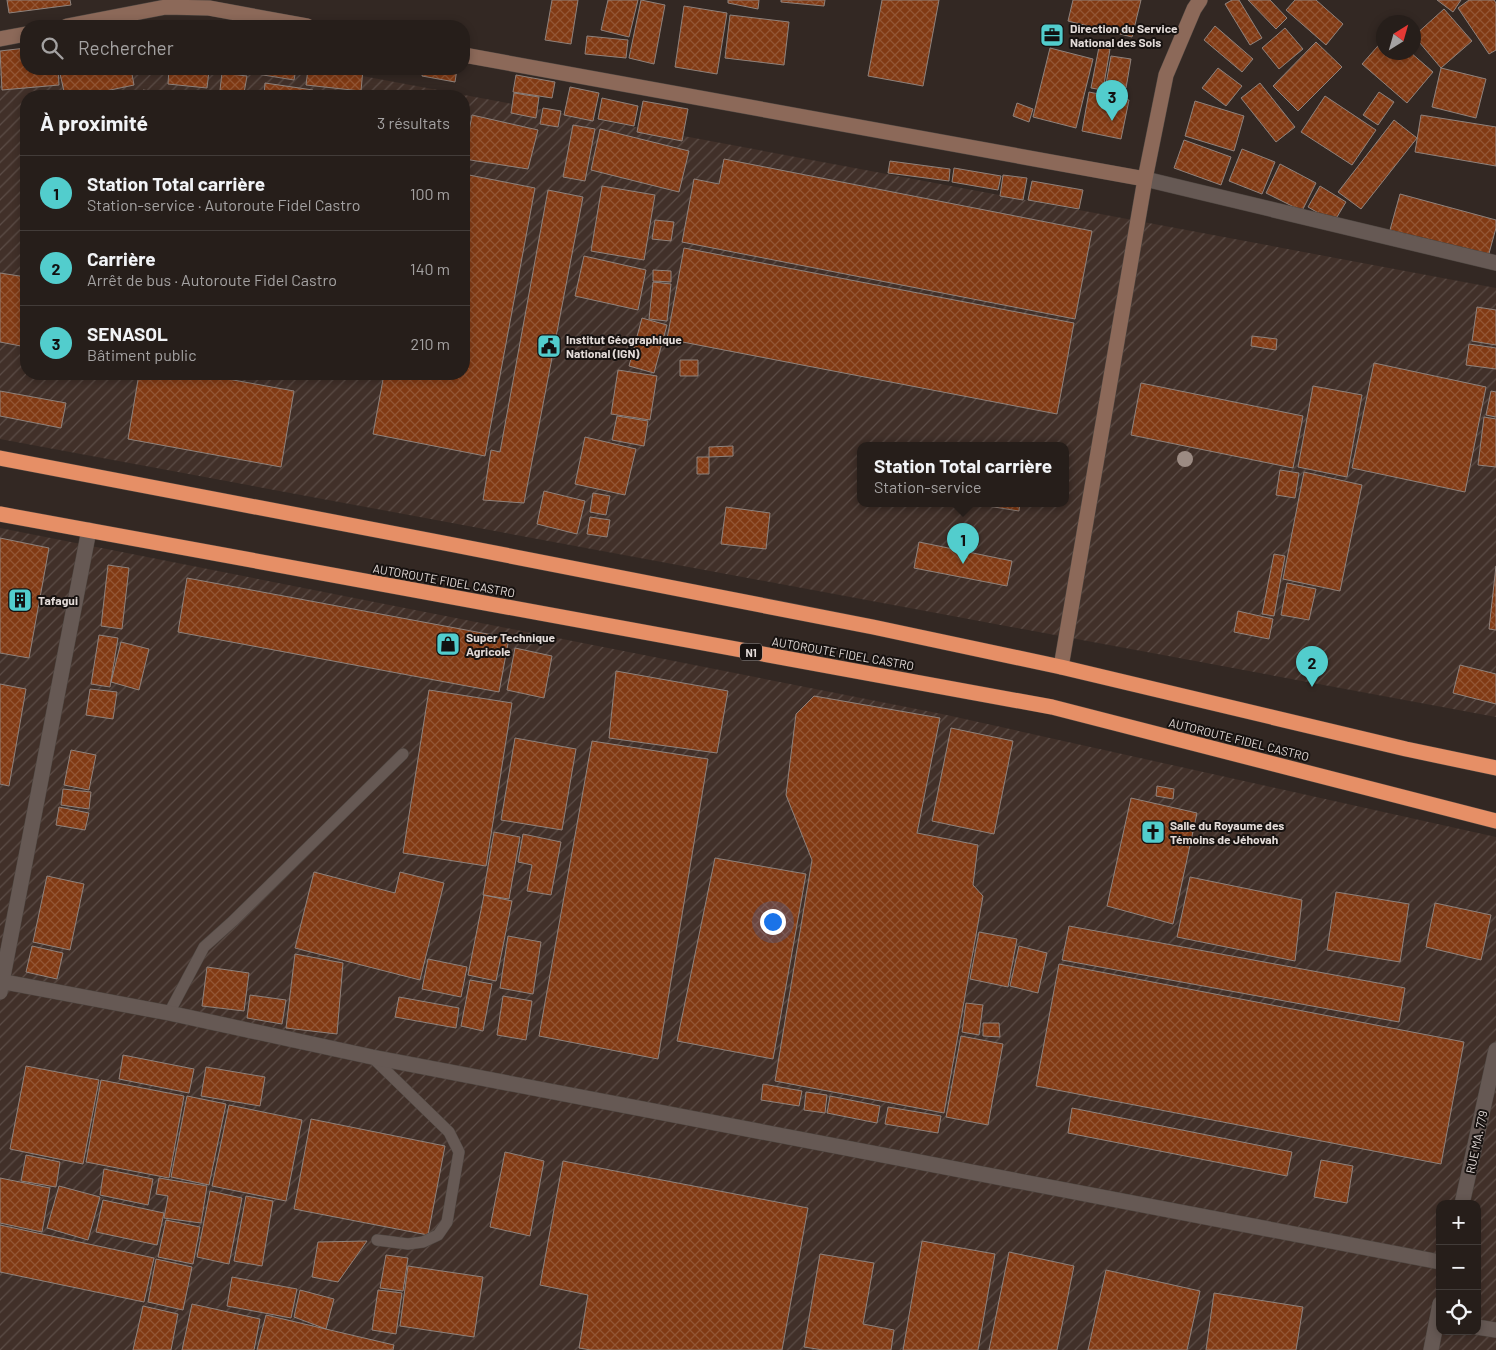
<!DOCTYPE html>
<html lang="fr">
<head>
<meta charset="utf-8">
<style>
	:root { --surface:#261e1a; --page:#322b27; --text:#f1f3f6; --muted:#a4a2a2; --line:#423c39; --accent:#52cdcd }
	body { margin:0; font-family:Barlow,sans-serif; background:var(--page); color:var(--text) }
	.controls { position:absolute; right:15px; bottom:15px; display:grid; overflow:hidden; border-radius:10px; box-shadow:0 2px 8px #0003 }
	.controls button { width:45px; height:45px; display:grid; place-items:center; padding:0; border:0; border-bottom:1px solid var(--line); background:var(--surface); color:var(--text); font:25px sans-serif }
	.compass { position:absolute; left:1376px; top:15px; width:45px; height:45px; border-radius:50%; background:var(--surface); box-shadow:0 2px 8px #0003; rotate:37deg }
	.you { position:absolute; left:772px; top:921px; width:18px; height:18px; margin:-12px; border:4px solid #fff; border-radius:50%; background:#1a73e8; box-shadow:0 0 0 8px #1a73e833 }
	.badge { display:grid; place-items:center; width:32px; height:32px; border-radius:50%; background:var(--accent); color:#111; font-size:16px; font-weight:700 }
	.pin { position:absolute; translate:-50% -41px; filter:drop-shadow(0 1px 2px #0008) }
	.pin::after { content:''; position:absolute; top:26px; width:18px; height:15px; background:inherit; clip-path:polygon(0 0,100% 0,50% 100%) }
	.popup { position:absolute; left:857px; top:442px; width:212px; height:65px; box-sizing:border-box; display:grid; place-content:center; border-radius:10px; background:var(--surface); filter:drop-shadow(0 1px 4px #0005); font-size:16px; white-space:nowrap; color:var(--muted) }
	.popup b { font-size:19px; color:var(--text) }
	.popup::after { content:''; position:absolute; left:50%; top:100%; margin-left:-10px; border:10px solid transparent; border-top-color:var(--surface) }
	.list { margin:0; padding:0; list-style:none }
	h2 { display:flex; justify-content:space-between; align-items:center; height:65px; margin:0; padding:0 20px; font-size:21px }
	h2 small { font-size:16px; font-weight:400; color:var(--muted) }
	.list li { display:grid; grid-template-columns:32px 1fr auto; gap:15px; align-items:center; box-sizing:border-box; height:75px; padding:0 20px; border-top:1px solid var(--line) }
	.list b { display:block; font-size:19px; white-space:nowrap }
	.list p { margin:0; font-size:16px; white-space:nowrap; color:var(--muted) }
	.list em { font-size:16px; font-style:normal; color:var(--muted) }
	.icon { flex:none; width:28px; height:28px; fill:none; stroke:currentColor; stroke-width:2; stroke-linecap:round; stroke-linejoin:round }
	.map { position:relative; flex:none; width:1496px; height:1350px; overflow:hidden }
	.search { position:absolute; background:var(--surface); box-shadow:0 2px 8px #0003; left:20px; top:20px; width:450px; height:55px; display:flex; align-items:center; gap:12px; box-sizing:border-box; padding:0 18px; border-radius:20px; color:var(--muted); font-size:19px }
	.panel { position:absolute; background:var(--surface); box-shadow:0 2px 8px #0003; left:20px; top:90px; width:450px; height:290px; border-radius:20px }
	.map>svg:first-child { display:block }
	.industrial { fill:url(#industrial-furrows); fill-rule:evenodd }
	.building { fill:url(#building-cross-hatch); stroke:#8f827c }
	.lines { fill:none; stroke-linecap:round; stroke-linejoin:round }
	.lane-casing { stroke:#4e4641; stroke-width:12 }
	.street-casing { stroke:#4e4641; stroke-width:16 }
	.secondary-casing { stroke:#4e4641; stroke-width:16 }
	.highway-casing { stroke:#4e4641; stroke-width:16 }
	.lane { stroke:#665954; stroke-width:11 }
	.street { stroke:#665954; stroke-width:15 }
	.secondary { stroke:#8c6959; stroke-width:15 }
	.highway { stroke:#e68f66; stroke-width:15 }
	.tree { fill:#9c8b83 }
	.labels { text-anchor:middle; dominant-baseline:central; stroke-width:4; stroke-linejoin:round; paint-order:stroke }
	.shield { fill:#171210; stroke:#a69f9c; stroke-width:1 }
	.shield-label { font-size:11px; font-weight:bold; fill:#e3dbd8 }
	.poi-label { font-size:12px; font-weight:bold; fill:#e3dbd8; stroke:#171210; text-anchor:start }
	.street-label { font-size:12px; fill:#e3dbd8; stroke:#171210 }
</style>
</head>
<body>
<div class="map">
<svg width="1496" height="1350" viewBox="0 0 1496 1350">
	<defs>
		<pattern id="industrial-furrows" width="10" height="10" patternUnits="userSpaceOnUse" patternTransform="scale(1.25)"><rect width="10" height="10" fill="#413029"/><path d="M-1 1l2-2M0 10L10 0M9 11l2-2" fill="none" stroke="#5c4d47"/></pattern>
		<pattern id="building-cross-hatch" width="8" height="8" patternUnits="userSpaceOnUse" patternTransform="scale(1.25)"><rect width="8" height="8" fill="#813a14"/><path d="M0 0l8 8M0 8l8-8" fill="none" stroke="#935635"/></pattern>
	</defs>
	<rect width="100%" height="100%" fill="#332823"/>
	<path class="industrial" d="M26 57V69H325L1496 288V717L0 439V60ZM26 96H464V374H26ZM860 445H1066V503H860Z
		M0 528 942 714 1496 837V1350H0ZM1440 1204H1477V1331H1440Z"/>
	<path class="building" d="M7 0H70L71 5 9 13Z
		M552 0H578L571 44 545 40Z
		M608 0H638L629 37 601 30Z
		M641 0 665 5 654 64 629 58Z
		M728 0H759L758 9 728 3Z
		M781 0H825L824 6 781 2Z
		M882 0H939L923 86 868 76Z
		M1073 0H1141L1132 37 1068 21Z
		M1232 0H1239L1262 38 1250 45 1225 4Z
		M1248 0H1270L1287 18 1276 29Z
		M1295 0H1316L1343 24 1326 45 1286 10Z
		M1437 0H1461L1453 12Z
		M1469 0H1494L1496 3V50L1489 54 1458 8Z
		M684 6 727 13 717 74 675 67Z
		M1444 9 1472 41 1441 68 1414 36Z
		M730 15 789 22 784 65 725 58Z
		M162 22 222 24V26H162Z
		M1215 26 1253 59 1242 72 1204 40Z
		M1285 28 1303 49 1279 69 1262 48Z
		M587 36 628 40 626 58 585 54Z
		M1384 39V52H1410L1433 72 1407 103 1362 64Z
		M1316 42 1342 67 1298 111 1273 86Z
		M1099 47 1110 49 1103 90 1091 88Z
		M26 48V69H58L59 85 2 90 0 51Z
		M1050 48 1093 59 1076 128 1033 117Z
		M1111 56 1131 59 1126 88 1106 84Z
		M1218 68 1242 86 1226 106 1202 88Z
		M1441 68 1486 79 1476 118 1432 107Z
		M59 69H131L134 85 82 96H65Z
		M169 69 209 71 207 88 168 84Z
		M226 69H296L294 80Z
		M308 69H363L361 91 306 85Z
		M423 69H457L455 82 422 76Z
		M222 73 247 76 244 93 220 90Z
		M516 75 555 82 552 98 513 92Z
		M265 83 313 90 312 96H264Z
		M1260 83 1295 127 1276 142 1241 98Z
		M570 87 599 93 593 121 564 115Z
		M143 90 177 95V96H142Z
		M1089 92 1129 100 1121 139 1082 131Z
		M1379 92 1394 102 1378 125 1363 115Z
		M514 93 539 97 536 118 511 113Z
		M1325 96 1376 130 1352 165 1301 132Z
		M602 98 638 106 634 126 598 119Z
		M643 101 688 109 682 141 637 132Z
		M1195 101 1244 116 1234 151 1185 136Z
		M1017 103 1033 109 1029 122 1013 116Z
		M543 108 561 111 558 127 540 124Z
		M472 115 538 130 528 169 464 159Z
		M1421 115 1496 127V166L1415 152Z
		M1394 120 1417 138 1361 209 1338 192Z
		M573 125 595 129 585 181 563 177Z
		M600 129 689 151 679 192 591 170Z
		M1184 140 1231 157 1221 185 1174 168Z
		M1242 149 1275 162 1262 194 1229 181Z
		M724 159 1092 231 1075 319 682 242 694 179 719 184Z
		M890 161 950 169 949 181 888 173Z
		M1280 164 1316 183 1302 211 1266 193Z
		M954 168 1001 176 998 190 952 182Z
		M464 174 535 188 485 456 373 434 384 374H464Z
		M1003 175 1027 178 1023 200 1000 196Z
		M1032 181 1083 190 1079 209 1028 200Z
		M602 186 655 195 644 260 591 251Z
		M1320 186 1346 202 1334 222 1308 207Z
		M548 190 583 197 524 503 483 500 491 450 500 452Z
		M1400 194 1496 220V228L1488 257 1390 230Z
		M655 220 674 222 671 241 652 239Z
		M684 248 1074 323 1057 414 667 339Z
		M584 256 646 270 638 310 575 296Z
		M653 270 671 271V282L653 281Z
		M0 273 26 277V347L0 342Z
		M653 282 671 284 667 321 649 319Z
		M1477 307 1496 310V345L1472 341Z
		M642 318 667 325 654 373 629 366Z
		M1252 336 1277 339 1276 350 1251 346Z
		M1469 344 1496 348V369L1466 365Z
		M680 360H698V376H680Z
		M1374 363 1486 387 1465 492 1352 468Z
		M618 370 657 376 650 420 611 414Z
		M139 374H200L294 391 281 467 128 439Z
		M1141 383 1303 416 1293 468 1131 435Z
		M1313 386 1362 395 1347 477 1298 467Z
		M0 391 66 403 61 428 0 416Z
		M1491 391 1496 392V417L1486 415Z
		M617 416 648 421 644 446 612 440Z
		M1484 417 1496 419V467L1478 465Z
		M585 437 636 449 625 495 575 484Z
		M733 446V456L709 457V447Z
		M697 457H709V474H697Z
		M1280 470 1299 473 1295 498 1276 495Z
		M1304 472 1362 485 1340 591 1283 579Z
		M544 491 585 501 577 534 537 524Z
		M593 493 610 496 606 515 590 512Z
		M969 503H1020L1019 511Z
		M726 507 770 513 766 549 721 544Z
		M590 517 610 520 607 537 587 534Z
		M0 538 49 548 29 658 0 653Z
		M919 542 1012 561 1007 586 914 568Z
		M1274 554 1285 556 1274 616 1262 614Z
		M108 565 129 568 122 629 101 626Z
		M1496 566V630L1489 629Z
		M187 578 509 638 499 692 178 632Z
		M1287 583 1316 589 1309 620 1281 615Z
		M1238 611 1273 619 1269 639 1234 632Z
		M99 635 118 638 110 687 91 684Z
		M121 642 149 649 139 690 111 682Z
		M515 648 552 656 544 698 507 690Z
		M1460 665 1496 674V704L1453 693Z
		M616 671 728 691 717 753 609 738Z
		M0 684 26 689 9 786 0 784Z
		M90 689 117 692 113 719 86 715Z
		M429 690 512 703 486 866 403 853Z
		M814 696 940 718 917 833 978 845 973 885 983 896 944 1113 775 1081 812 860 786 795 796 714Z
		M951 728 1013 741 994 834 932 821Z
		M515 738 576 749 562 830 501 820Z
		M592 741 708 759 658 1059 539 1036Z
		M71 750 96 755 89 790 64 785Z
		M1157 786 1174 789 1173 799 1156 796Z
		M63 789 91 792 89 809 61 805Z
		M1131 798 1197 813 1173 924 1107 906Z
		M59 807 89 813 85 830 56 825Z
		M494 832 520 837 509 899 483 895Z
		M523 834 561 842 551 895 527 891 532 865 518 862Z
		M715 858 806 874 773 1059 677 1041Z
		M314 872 395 893 400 872 444 883 420 980 295 948Z
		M47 876 84 884 70 950 33 942Z
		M1190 877 1302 900 1295 961 1177 937Z
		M1336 892 1409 904 1400 962 1327 950Z
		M484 895 512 901 496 981 468 975Z
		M1435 903 1491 915 1481 960 1426 947Z
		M1069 926 1405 988 1399 1022 1062 960Z
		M979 932 1017 939 1008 987 970 979Z
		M508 936 541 942 533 994 500 988Z
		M32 946 63 953 57 979 26 972Z
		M1019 946 1047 953 1038 993 1010 986Z
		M295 954 343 963 337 1034 286 1028Z
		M428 959 467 967 461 997 422 989Z
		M1059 964 1464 1042 1441 1164 1036 1086Z
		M207 967 249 973 244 1011 202 1006Z
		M470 980 492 984 483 1031 461 1026Z
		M250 995 286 1000 282 1024 247 1018Z
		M503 996 532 1001 526 1040 497 1035Z
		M399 997 459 1008 456 1028 395 1017Z
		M966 1003 983 1005 979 1035 962 1032Z
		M983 1023H999L1000 1037 983 1036Z
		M961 1036 1003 1044 988 1125 946 1117Z
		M123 1055 194 1069 189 1093 119 1079Z
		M26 1066 99 1080 83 1164 10 1149Z
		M206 1067 265 1077 260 1106 201 1096Z
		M101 1080 184 1096 169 1178 86 1162Z
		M763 1084 802 1091 799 1106 761 1100Z
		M806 1092 827 1095 825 1113 804 1110Z
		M187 1096 226 1104 209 1185 171 1177Z
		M830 1096 880 1106 877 1123 827 1113Z
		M229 1105 302 1120 286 1201 212 1186Z
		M888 1107 941 1116 938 1133 885 1124Z
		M1072 1108 1292 1152 1287 1176 1068 1133Z
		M311 1119 445 1146 428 1235 294 1209Z
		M505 1152 544 1161 530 1236 490 1227Z
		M26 1155 60 1162 56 1187 21 1181Z
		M1321 1160 1353 1166 1347 1203 1314 1197Z
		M563 1161 808 1208 782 1350H591L579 1348 588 1295 540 1285Z
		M104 1169 153 1179 148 1205 100 1195Z
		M0 1178 50 1188 42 1232 0 1223Z
		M159 1178 207 1186 201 1223 164 1218 168 1196 156 1194Z
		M59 1186 100 1197 88 1240 47 1228Z
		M210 1191 242 1198 229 1264 197 1257Z
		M246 1196 273 1201 262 1266 234 1261Z
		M103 1200 164 1213 157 1245 96 1232Z
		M166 1220 200 1227 193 1264 158 1257Z
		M0 1225 154 1258 144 1302 0 1272Z
		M367 1241 338 1282 312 1277 318 1242Z
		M922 1241 995 1254 978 1350H903Z
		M1009 1252 1074 1266 1057 1350H989Z
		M820 1254 874 1263 863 1324 894 1330 891 1350H823L804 1347Z
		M386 1255 408 1258 403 1291 380 1288Z
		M156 1259 192 1267 183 1310 148 1302Z
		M408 1266 483 1277 474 1337 400 1326Z
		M1106 1270 1200 1291 1187 1350H1088Z
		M232 1277 297 1289 291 1318 227 1306Z
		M300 1290 334 1299 326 1329 294 1317Z
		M378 1290 402 1293 396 1334 372 1330Z
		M1214 1293 1303 1307 1296 1350H1206Z
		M192 1304 260 1319 254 1350H182Z
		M143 1306 178 1314 171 1350H133Z
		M266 1315 394 1345 393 1350H257Z"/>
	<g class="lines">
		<g class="lane-casing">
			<path id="lane" d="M169 1013 204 947 233 921 403 754
				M372 1057 449 1132 459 1152 447 1222 438 1235 423 1242 408 1244 377 1240"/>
		</g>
		<g class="street-casing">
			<path id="street" d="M1145 179 1496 263
				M0 981 169 1013 372 1057 1440 1262
				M0 992 89 530
				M1462 1204 1496 1050
				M1477 1327 1496 1330
				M1431 1350 1440 1304"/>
		</g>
		<g class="secondary-casing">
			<path id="secondary" d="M67 26 166 7 209 8 307 26
				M0 39 26 34
				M464 55 1145 179
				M1061 667 1145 179 1166 75 1194 9 1200 0"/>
		</g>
		<g class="highway-casing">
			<path id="highway" d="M0 458 449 544 873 627 1061 667 1406 749 1496 768
				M0 514 1052 707 1496 821"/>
		</g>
		<use href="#lane" class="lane"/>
		<use href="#street" class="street"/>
		<use href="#secondary" class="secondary"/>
		<use href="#highway" class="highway"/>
	</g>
	<circle class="tree" cx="1185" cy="459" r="8"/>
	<defs>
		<g id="office-square" transform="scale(1.25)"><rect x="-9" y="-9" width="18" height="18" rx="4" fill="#52cdcd" stroke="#171210"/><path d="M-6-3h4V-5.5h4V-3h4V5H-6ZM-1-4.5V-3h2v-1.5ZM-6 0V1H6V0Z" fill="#111"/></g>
		<g id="civic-square" transform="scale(1.25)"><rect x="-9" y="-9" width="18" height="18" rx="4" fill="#52cdcd" stroke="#171210"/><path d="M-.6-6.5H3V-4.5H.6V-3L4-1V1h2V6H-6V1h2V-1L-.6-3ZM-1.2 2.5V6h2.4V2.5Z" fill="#111"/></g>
		<g id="building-square" transform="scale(1.25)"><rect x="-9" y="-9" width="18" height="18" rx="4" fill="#52cdcd" stroke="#171210"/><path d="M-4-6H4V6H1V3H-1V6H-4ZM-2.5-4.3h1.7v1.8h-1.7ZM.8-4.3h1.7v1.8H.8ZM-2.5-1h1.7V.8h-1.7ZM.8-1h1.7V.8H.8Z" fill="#111"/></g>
		<g id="shop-square" transform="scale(1.25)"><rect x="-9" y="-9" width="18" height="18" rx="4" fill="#52cdcd" stroke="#171210"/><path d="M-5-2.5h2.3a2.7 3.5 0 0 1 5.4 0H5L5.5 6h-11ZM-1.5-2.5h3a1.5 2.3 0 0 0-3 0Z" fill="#111"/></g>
		<g id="church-square" transform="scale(1.25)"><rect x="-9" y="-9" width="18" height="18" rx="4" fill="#52cdcd" stroke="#171210"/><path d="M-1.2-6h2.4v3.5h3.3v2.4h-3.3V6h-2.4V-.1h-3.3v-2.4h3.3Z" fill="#111"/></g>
	</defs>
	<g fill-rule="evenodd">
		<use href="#office-square" x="1052" y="35"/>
		<use href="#civic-square" x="549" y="346"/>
		<use href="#building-square" x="20" y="600"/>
		<use href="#shop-square" x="448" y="644"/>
		<use href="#church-square" x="1153" y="832"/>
	</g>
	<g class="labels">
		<rect class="shield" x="740" y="643.5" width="22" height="17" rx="4"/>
		<g class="shield-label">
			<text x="751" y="652">N1</text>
		</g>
		<g class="poi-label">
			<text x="1070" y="28">Direction du Service<tspan x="1070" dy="14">National des Sols</tspan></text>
			<text x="566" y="339">Institut Géographique<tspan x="566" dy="14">National (IGN)</tspan></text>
			<text x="38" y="600">Tafagui</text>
			<text x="466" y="637">Super Technique<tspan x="466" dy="14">Agricole</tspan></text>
			<text x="1170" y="825">Salle du Royaume des<tspan x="1170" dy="14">Témoins de Jéhovah</tspan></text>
		</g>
		<g class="street-label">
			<text transform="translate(444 580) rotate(10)">AUTOROUTE FIDEL CASTRO</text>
			<text transform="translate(843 653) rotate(10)">AUTOROUTE FIDEL CASTRO</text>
			<text transform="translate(1239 739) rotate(14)">AUTOROUTE FIDEL CASTRO</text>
			<text transform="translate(1476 1142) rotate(-78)">RUE MA. 779</text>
		</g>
	</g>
</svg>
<div class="controls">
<button>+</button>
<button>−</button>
<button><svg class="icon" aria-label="locate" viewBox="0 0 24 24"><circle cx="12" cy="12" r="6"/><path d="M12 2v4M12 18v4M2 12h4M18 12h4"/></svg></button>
</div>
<svg class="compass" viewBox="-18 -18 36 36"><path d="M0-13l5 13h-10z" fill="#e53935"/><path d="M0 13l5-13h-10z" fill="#a4a2a2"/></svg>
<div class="you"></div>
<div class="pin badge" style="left:963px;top:564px">1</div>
<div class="popup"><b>Station Total carrière</b>Station-service</div>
<div class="pin badge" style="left:1312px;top:687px">2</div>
<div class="pin badge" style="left:1112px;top:121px">3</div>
<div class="search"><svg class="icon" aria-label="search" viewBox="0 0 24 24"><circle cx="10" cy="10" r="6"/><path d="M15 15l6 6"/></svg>Rechercher</div>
<section class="panel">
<h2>À proximité<small>3 résultats</small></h2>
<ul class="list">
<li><span class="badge">1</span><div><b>Station Total carrière</b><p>Station-service · Autoroute Fidel Castro</p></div><em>100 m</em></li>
<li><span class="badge">2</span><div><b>Carrière</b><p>Arrêt de bus · Autoroute Fidel Castro</p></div><em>140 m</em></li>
<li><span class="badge">3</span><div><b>SENASOL</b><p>Bâtiment public</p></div><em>210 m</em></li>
</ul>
</section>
</div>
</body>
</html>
